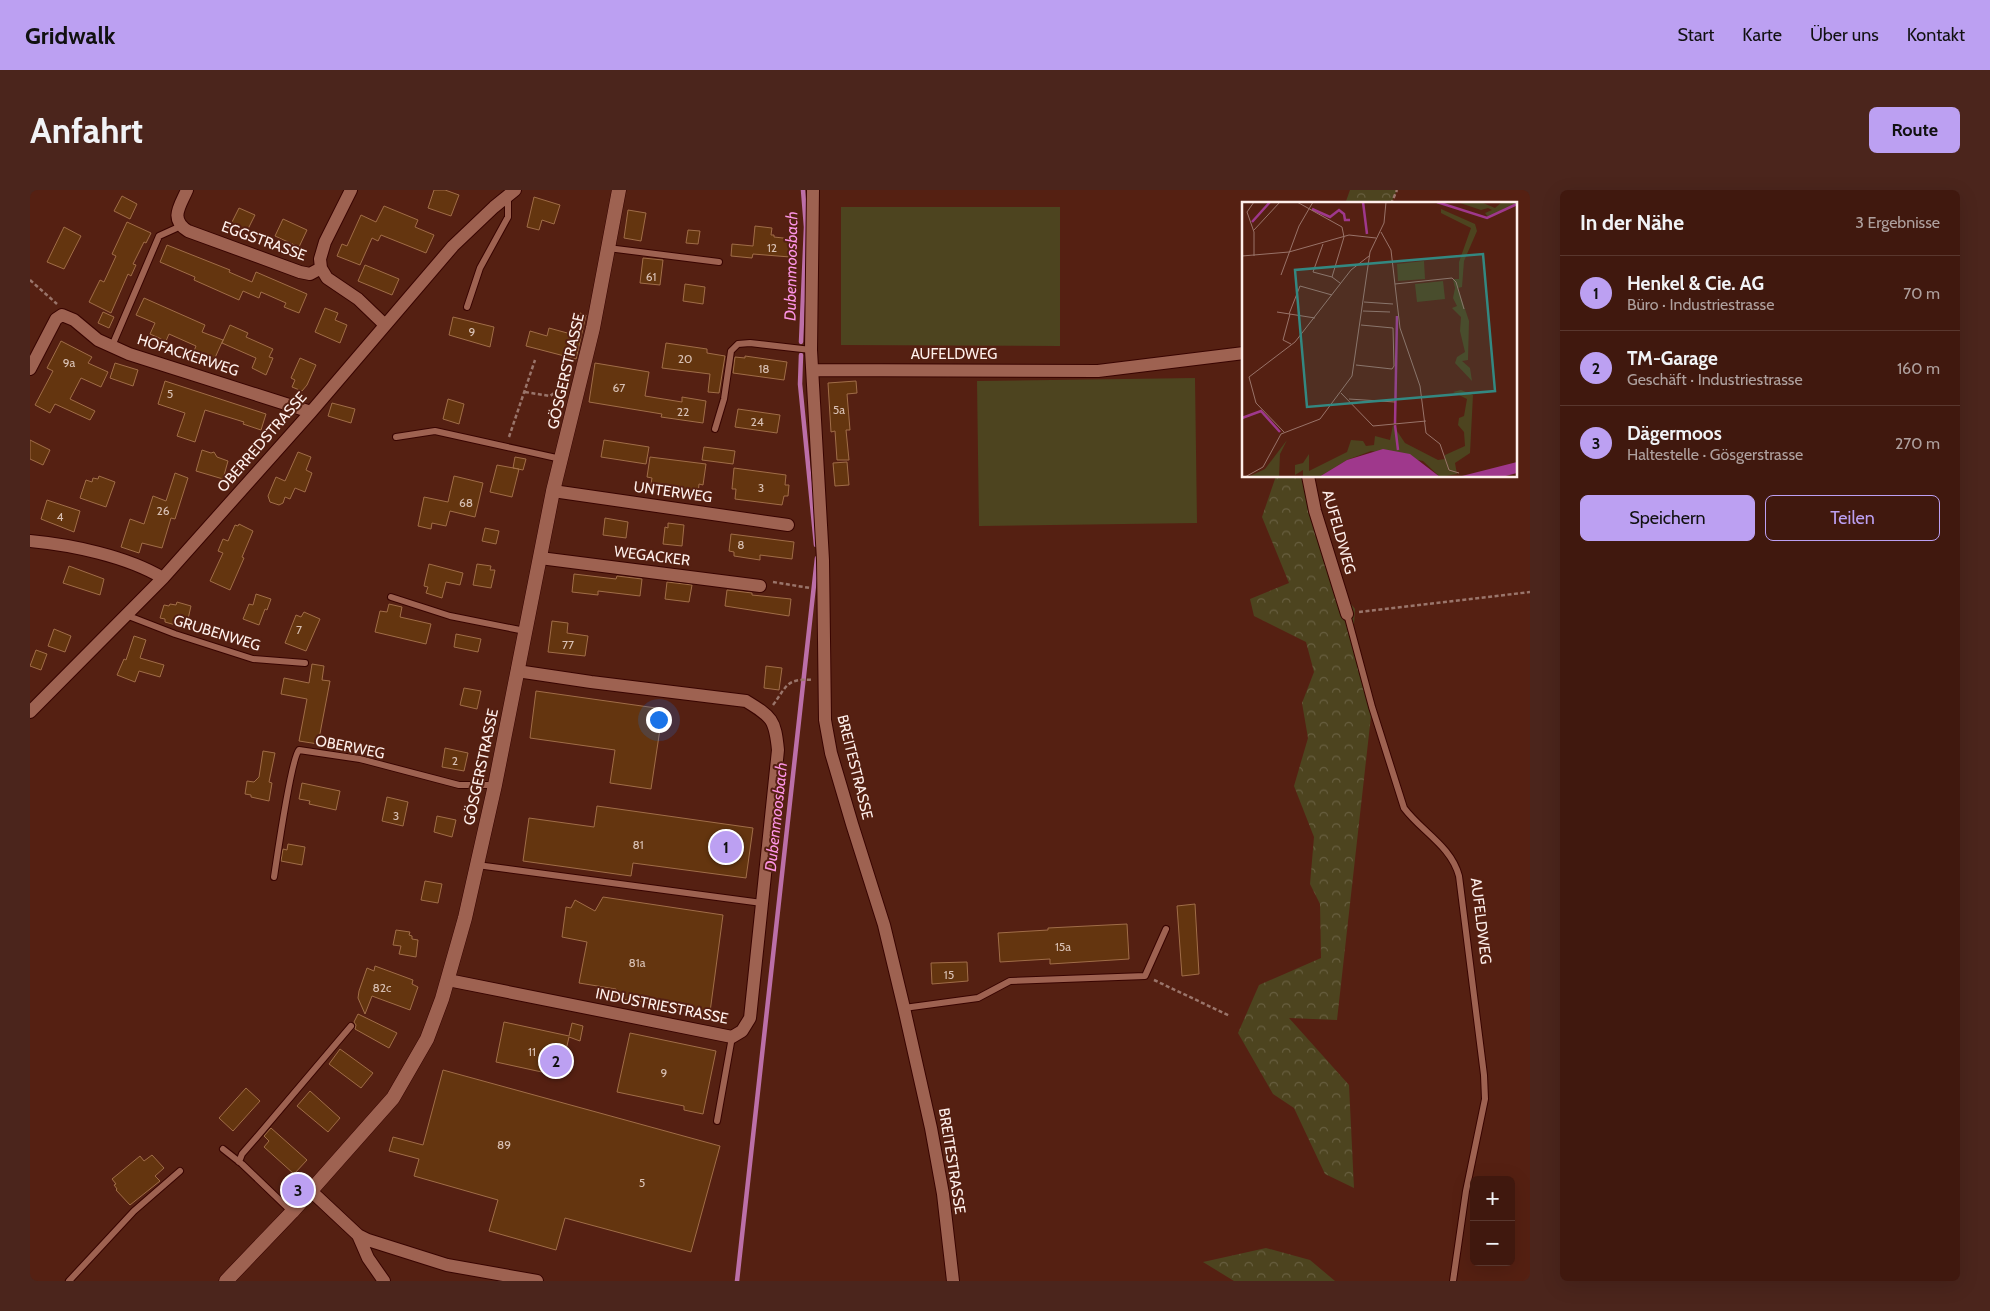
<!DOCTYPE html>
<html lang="de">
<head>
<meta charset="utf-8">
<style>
	:root { --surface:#40180e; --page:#4b251c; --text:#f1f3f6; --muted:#aea09e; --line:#59372e; --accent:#bca0f2 }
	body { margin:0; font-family:Cabin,sans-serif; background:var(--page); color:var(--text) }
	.controls { position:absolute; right:15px; bottom:15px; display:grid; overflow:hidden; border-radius:8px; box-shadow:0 5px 20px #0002 }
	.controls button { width:45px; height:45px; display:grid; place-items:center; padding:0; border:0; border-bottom:1px solid var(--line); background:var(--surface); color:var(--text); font:25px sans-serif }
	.you { position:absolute; left:628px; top:529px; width:18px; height:18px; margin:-12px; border:4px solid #fff; border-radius:50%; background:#1a73e8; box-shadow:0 0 0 8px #1a73e833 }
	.badge { display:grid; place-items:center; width:32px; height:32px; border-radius:50%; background:var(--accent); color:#111; font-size:16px; font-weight:700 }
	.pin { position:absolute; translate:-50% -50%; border:2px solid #fff; box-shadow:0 1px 5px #0006 }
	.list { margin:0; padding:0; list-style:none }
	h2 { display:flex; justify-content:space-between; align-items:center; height:65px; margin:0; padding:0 20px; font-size:21px }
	h2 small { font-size:16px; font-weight:400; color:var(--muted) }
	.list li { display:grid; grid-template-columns:32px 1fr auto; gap:15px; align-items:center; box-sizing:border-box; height:75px; padding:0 20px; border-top:1px solid var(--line) }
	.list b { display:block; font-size:19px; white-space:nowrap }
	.list p { margin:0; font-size:16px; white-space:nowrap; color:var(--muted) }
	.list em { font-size:16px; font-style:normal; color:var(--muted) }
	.actions { display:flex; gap:10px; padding:15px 20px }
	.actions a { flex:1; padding:11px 0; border:1px solid var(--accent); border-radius:8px; text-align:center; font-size:18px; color:var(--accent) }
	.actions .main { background:var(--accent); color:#111 }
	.map { position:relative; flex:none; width:1500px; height:1091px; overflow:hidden; border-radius:8px }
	header { display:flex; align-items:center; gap:30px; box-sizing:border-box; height:70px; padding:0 25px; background:var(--accent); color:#111 }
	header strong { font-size:24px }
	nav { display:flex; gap:28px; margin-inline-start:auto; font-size:18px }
	.intro { display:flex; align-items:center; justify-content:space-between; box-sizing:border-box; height:120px; padding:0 30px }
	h1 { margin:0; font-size:35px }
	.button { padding:12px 22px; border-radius:8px; background:var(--accent); color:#111; font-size:18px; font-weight:700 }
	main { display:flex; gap:30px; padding:0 30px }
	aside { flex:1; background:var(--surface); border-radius:8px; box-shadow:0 5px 20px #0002 }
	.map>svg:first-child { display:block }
	.forest { fill:url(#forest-crowns) }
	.pitch { fill:#4d441f }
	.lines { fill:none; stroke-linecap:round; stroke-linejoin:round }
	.stream { stroke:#bc6fa8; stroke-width:4.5 }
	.building { fill:#64350f; stroke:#a06d48 }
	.service-casing { stroke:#380400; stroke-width:8 }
	.minor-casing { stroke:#380400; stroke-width:14 }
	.secondary-casing { stroke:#380400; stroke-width:15 }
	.path { stroke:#9a756b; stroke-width:2.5; stroke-dasharray:4 2.5; stroke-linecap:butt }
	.service { stroke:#9e6251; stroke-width:6 }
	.minor { stroke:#9e6251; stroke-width:12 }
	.secondary { stroke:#9e6251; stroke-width:14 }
	.labels { text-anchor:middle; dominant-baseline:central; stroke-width:4; stroke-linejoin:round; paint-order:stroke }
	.number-label { font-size:12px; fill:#d8c0b4 }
	.street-label { font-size:15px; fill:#feefeb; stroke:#552012 }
	.water-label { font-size:16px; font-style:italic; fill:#fd94e5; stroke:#552012 }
	.inset-river { fill:none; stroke:#9f388c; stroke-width:2.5 }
	.inset-road { fill:none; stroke:#997369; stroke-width:1 }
	.view { fill:#338881; fill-opacity:0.15; stroke:#338881; stroke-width:2.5 }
	.inset-edge { fill:none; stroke:#feefeb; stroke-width:2.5 }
</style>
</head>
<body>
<header>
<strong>Gridwalk</strong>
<nav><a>Start</a><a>Karte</a><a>Über uns</a><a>Kontakt</a></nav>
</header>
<div class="intro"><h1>Anfahrt</h1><a class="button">Route</a></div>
<main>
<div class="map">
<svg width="1500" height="1091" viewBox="0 0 1500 1091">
	<defs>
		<pattern id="forest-crowns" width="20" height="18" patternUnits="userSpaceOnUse" patternTransform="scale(1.25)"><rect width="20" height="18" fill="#4d441f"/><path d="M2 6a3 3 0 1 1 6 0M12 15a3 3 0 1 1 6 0" fill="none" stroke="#685f40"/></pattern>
	</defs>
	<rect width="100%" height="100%" fill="#552012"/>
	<path class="forest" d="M1320 0H1367L1361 14H1315Z
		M1246 286H1278L1310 400 1325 419 1323 450 1342 517 1307 830 1259 828 1319 895 1324 998 1295 984 1264 918 1243 904 1208 843 1229 795 1291 768 1290 714 1280 694 1284 647 1264 596 1278 548 1272 513 1284 482 1276 452 1224 426 1220 409 1259 393 1232 327Z
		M1236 1058 1280 1070 1305 1091H1204L1173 1072Z"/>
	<path class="pitch" d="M811 17H1030V156L811 155Z
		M1165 188 1167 333 949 336 947 191Z"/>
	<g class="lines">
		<path class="stream" d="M771 152 776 37 773 0
			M771 165 770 194 786 355
			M707 1091 787 368"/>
	</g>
	<path class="building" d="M404 0H415L429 5 421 26 398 18Z
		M92 6 107 14 100 29 84 21Z
		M504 7 530 15 524 34 512 30 509 40 497 37Z
		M354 16 388 30 385 37 404 45 396 63 351 45 348 51 342 48 330 75 307 66 312 54 317 56 331 25 346 32Z
		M209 18 225 25 216 43 200 36Z
		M598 20 616 23 611 51 594 48Z
		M253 29 277 40 269 57 245 46Z
		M97 32 121 43 116 53 114 52 103 74 106 75 101 86 98 84 81 123 59 112 70 90 74 92 86 66 82 64Z
		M725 36 742 38 741 45H744V47L762 49 760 67 723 64 722 68 701 66 702 54 723 56Z
		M34 37 51 46 34 79 17 72Z
		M658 40 670 41 668 54 656 53Z
		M137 55 200 80 199 82 222 92 226 82 277 104 269 123 254 117 256 113 231 102 229 108 213 101 209 110 164 90 165 87 130 72Z
		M613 68 633 70 630 95 610 93Z
		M335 75 369 89 362 105 328 91Z
		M655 94 675 97 673 114 653 111Z
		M114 108 175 135 172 142 193 150 184 170 164 161 166 156 139 144 136 151 120 144 125 133 106 125Z
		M295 118 308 123 305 130 317 135 310 153 285 142Z
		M73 122 84 127 79 138 68 133Z
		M550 123 556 125 546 169 496 156 500 141 517 146 519 138 541 144Z
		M423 127 464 137 460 157 419 145Z
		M200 135 218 143 216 147 243 159 239 167 243 168 236 185 222 178 226 168 192 153Z
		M31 151 62 167 58 173 78 182 71 197 51 188 40 209 65 221 60 230 25 214 20 223 5 215 23 181 17 178Z
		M636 153 677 159V163L695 166 689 203 678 202 680 184 632 178Z
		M715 166 757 172 754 190 703 183 705 167 715 168Z
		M270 168 286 175 277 195 272 201 262 197 265 190 261 188Z
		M85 173 108 180 103 196 80 188Z
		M565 173 619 182 615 206 652 212V207L676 211 673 233 631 227 632 224 559 212Z
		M135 191 236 224 231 240 213 234 214 232 175 220 165 252 147 246 155 223 128 214Z
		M826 191 827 203 817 204 820 240H816L819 270H807L805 241 801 242 798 193Z
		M418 209 434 214 429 234 413 229Z
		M302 213 325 219 321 233 298 226Z
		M708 219 750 225 747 243 705 237Z
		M0 250 20 260 13 275 0 269Z
		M574 250 619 257 616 274 571 267Z
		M674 257 705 261 703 274 672 270Z
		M172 260 181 263 184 262 187 267 198 271 193 289 166 281Z
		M268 262 281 267 276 280 282 283 275 302 265 298 260 309 255 307 253 313 249 315 240 312 238 306 246 287 255 291Z
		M485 267 496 269 493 280 483 278Z
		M620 267 676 274 673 295 669 294 668 304 652 302 653 298 621 294 622 288 617 287Z
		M817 272 819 295 805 296 803 273Z
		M467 275 489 279 482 307 460 302Z
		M704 278 756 285 755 295H759L758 306H754L752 315 705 309 706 299H702Z
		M145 283 158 288 145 329 141 328 132 358 112 353 109 363 91 357 100 329 114 334 123 306 136 311Z
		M69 286 85 292 76 317 50 308 56 290 62 292 63 288 68 289Z
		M424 286 453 293 445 327 420 321 416 336 402 333 401 339 388 336 394 307 418 312Z
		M17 310 50 321 44 342 11 329Z
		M575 328 598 332 596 348 573 345Z
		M638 333 654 335 652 356 633 354 635 337 638 338Z
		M209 334 223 341 212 367 214 368 200 400 180 391 193 363 188 361 193 349 198 351 205 335 208 336Z
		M455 338 469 341 466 354 452 351Z
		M701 344 764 352 762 369 730 365V370L704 366V362L699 361Z
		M399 374 433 383 430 395 416 392 412 408 396 403 398 397 394 396 395 391Z
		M447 374 461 376 460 380H465L461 398 443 395Z
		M39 376 74 389 70 405 33 393Z
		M544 384 586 389 587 386 612 389 610 406 568 401V405L542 402Z
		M637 392 662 395 659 412 635 409Z
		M697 400 722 403V405L761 409 759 426 695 416Z
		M226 404 241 409 237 420 235 419 229 435 213 429 219 414 223 415Z
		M147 412 161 416 158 429 163 440 135 432V429L130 428 134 415 139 416 140 414 146 415Z
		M359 414 372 417 370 427 401 434 396 454 345 442 350 421 357 422Z
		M274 422 290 429 276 461 255 453 266 425 271 427Z
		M522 431 538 433 537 443 558 446 555 466 518 462Z
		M24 439 41 446 35 462 18 456Z
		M426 444 451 449 448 462 424 457Z
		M104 446 116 450 110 468 134 475 130 487 109 481 105 492 87 485 94 469 96 470Z
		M6 460 17 464 11 480 0 476Z
		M282 474 294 476 292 490 300 491 288 554 269 551 277 509 251 504 254 488 279 493Z
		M736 476 752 478 749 500 734 498Z
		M434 498 451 501 447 519 430 515Z
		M506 501 633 519 621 599 580 593 585 560 500 548Z
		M415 558 438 563 434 581 412 577Z
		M233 561 245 563 239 592 242 593 239 611 221 607V605L215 604 217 591 224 592 229 587Z
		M272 593 310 601 306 620 279 614 280 611 269 609Z
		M357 607 378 612 373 636 352 631Z
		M567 616 723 638 716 688 603 673 601 686 493 671 499 628 564 637Z
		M407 626 426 630 422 647 404 642Z
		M258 654 275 657 272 675 251 671 253 659 257 660Z
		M395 691 412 694 408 713 391 710Z
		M573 707 693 725 680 822 585 808 586 799 549 793 557 752 532 747 536 717 541 718 545 710 565 721Z
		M1165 714 1169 784 1152 786 1147 716Z
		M1097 734 1099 769 1020 774V769L970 772 968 743 1018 740V738Z
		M366 740 380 742 379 745 382 746V749L388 750 386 767 369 764 371 756 363 755Z
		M937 772 938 791 902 794 901 773Z
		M345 776 383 790 382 794 388 797 380 820 342 806 335 824 328 808 329 801 337 778 344 781Z
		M328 824 367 843 359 858 325 839 326 835 324 832Z
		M474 832 539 846 542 833 553 836 550 851 539 847 530 886 466 872Z
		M600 843 686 861 673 924 654 920V916L587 902Z
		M310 859 343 883 331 898 299 874Z
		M413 880 690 956 661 1062 535 1028 526 1060 459 1041 468 1010 384 986 389 969 359 961 363 947 393 955Z
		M216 898 230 911 203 941 189 928Z
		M280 901 310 928 298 942 267 916Z
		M241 938 277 970 264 984 234 957 239 951 234 946Z
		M122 965 134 978 125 986 130 991 100 1015 86 1000 87 999 84 995 86 994 82 989 110 966 114 971Z"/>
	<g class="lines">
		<g class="service-casing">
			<path id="service" d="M578 58 689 72
				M437 117 450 78 478 27V7
				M82 156 129 46 151 36
				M685 239 694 209 701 161 708 154 720 153 781 160
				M366 247 405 241 531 269
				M361 407 420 426 495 441
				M1317 424 1342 517 1374 618C1392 642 1421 656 1429 686L1454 885 1455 909 1436 1001 1423 1091
				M96 425 145 444 223 469 275 473
				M447 675 732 713
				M244 687C247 668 261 568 269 560L330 569 429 595H465
				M874 818 948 808 980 791 1115 786 1136 739
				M687 931 702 847
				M193 959 212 974 262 1022
				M209 972 212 964 226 948 321 836
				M39 1091 104 1021 150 981"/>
		</g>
		<g class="minor-casing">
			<path id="minor" d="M157 0C150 16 139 29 158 41L270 82 280 84 291 78
				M321 0 295 52 290 69 291 78 297 88 328 109 354 134
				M783 0 781 160 793 370 795 530 801 563 822 634 854 735 874 818 901 938 913 1004 923 1091
				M0 179 26 129 32 125 44 130 68 150 99 164 281 222
				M783 180 1068 181 1214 163
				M1278 286 1285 321 1317 424
				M523 301 758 335
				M0 351C42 355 96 366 133 388
				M510 368 730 396
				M0 522 133 388 281 222 423 56 464 17 485 0
				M418 790 702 847 712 841 720 828 748 560C745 529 742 527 716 511L561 492 487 481
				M281 1001 328 1045 338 1068 354 1091
				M328 1045 338 1050 417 1075 507 1091"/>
		</g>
		<g class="secondary-casing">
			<path id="secondary" d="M196 1091 262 1022 363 908 397 849 412 809 435 728 465 595 523 301 563 138 589 0"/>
		</g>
		<path class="path" d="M1361 14 1367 0
			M0 90 27 114
			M495 202 520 206 533 197
			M479 247 505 170
			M743 392 780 398
			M1329 422 1500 402
			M743 515C757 496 756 488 783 490
			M1124 790 1200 826"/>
		<use href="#service" class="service"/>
		<use href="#minor" class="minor"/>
		<use href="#secondary" class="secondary"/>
	</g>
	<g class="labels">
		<g class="number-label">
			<text x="742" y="57">12</text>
			<text x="621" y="86">61</text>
			<text x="442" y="141">9</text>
			<text x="655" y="168">20</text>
			<text x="39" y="172">9a</text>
			<text x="734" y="178">18</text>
			<text x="589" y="197">67</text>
			<text x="140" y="203">5</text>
			<text x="809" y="219">5a</text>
			<text x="653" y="221">22</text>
			<text x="727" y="231">24</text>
			<text x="731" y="297">3</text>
			<text x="436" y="312">68</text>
			<text x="133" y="320">26</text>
			<text x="30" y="326">4</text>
			<text x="711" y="354">8</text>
			<text x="269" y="439">7</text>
			<text x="538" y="454">77</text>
			<text x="425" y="570">2</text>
			<text x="366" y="625">3</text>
			<text x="608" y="654">81</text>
			<text x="1033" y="756">15a</text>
			<text x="607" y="772">81a</text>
			<text x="919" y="784">15</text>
			<text x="352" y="797">82c</text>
			<text x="502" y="861">11</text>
			<text x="634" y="882">9</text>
			<text x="474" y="954">89</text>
			<text x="612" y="992">5</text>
		</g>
		<g class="street-label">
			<text transform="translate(234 51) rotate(20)">EGGSTRASSE</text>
			<text x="924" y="164">AUFELDWEG</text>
			<text transform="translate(158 165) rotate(18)">HOFACKERWEG</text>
			<text transform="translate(536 181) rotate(-77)">GÖSGERSTRASSE</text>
			<text transform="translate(232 252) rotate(-49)">OBERREDSTRASSE</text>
			<text transform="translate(643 302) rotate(8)">UNTERWEG</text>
			<text transform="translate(1309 342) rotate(74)">AUFELDWEG</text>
			<text transform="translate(622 366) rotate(7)">WEGACKER</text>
			<text transform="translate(187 443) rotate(17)">GRUBENWEG</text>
			<text transform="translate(320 557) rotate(11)">OBERWEG</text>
			<text transform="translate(451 577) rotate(-78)">GÖSGERSTRASSE</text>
			<text transform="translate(825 577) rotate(76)">BREITESTRASSE</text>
			<text transform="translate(1451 731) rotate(83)">AUFELDWEG</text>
			<text transform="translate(632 816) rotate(11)">INDUSTRIESTRASSE</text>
			<text transform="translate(922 971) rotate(81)">BREITESTRASSE</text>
		</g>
		<g class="water-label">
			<text transform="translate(761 76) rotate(-89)">Dubenmoosbach</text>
			<text transform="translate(746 627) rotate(-84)">Dubenmoosbach</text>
		</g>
	</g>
	<g transform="translate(1212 12)">
		<rect width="275" height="275" fill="#552012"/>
		<path d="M215 0H239L253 6 260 0 275 1 246 15 243 11 250 8 246 6 239 8ZM199 7 233 22 235 29 222 59 220 85 216 86 227 119 226 158 220 159 228 166 230 179 213 161 215 155 223 150 218 129 219 115 210 106 215 104 211 96 213 86 211 77H217V60L229 26 199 11ZM219 188 231 193 228 251 213 261 215 272 198 275 181 259 129 249 105 258 77 275H61V268L53 273V263L61 261 67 252V269L105 250 109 238 121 239 124 244 132 243 133 234 148 238 151 223 163 241 196 258 203 257V253L223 244 222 230 216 223 217 216 222 214 225 197 211 190ZM45 238 38 252 37 275H6L23 267Z" fill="#4d441f"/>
		<path d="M182 59 183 77 156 79 155 62ZM201 79 203 97 175 100 173 82Z" fill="#4d441f"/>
		<path d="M141 247 168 252 198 275H77L105 258ZM275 260V271L260 275H216Z" fill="#9f388c"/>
		<path class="inset-river" d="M121 0 125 32M195 0 245 16 275 2M70 7 88 15 97 8 102 12 103 18H108M10 20 28 0M0 216 19 209 38 230M153 222 155 114M153 223 156 248"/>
		<path class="inset-road" d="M12 0 5 10 12 30V54M55 0 100 25 102 35 90 75M12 28 38 0M139 30 149 48 158 126 178 184 184 231 198 242 207 268 217 271M81 42 71 70 90 75 98 81M0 54 47 50 107 33 134 36M39 73 57 24 71 0M153 82 210 76 214 80 222 107M122 100 151 102M121 109 148 110M35 110 73 116M47 112 58 84 90 93M48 112 41 138 49 142M114 163 150 167 152 164 151 126 119 123M99 191 131 224 184 219M107 197 153 200M42 230 14 201 7 175 53 140 109 68 127 54M3 275 21 265 39 232 78 217 110 174 128 50 142 21 144 0"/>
		<path class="view" d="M241 52 253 189 65 205 53 68Z"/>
		<rect width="275" height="275" class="inset-edge"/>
	</g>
</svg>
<div class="controls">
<button>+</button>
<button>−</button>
</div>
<div class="you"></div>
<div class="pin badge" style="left:696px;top:657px">1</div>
<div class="pin badge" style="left:526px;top:871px">2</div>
<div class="pin badge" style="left:268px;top:1000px">3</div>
</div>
<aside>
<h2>In der Nähe<small>3 Ergebnisse</small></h2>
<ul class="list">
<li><span class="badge">1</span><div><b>Henkel &amp; Cie. AG</b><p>Büro · Industriestrasse</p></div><em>70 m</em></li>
<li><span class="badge">2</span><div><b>TM-Garage</b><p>Geschäft · Industriestrasse</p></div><em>160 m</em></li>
<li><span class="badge">3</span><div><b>Dägermoos</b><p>Haltestelle · Gösgerstrasse</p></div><em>270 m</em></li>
</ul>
<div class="actions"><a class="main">Speichern</a><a>Teilen</a></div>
</aside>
</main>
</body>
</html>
